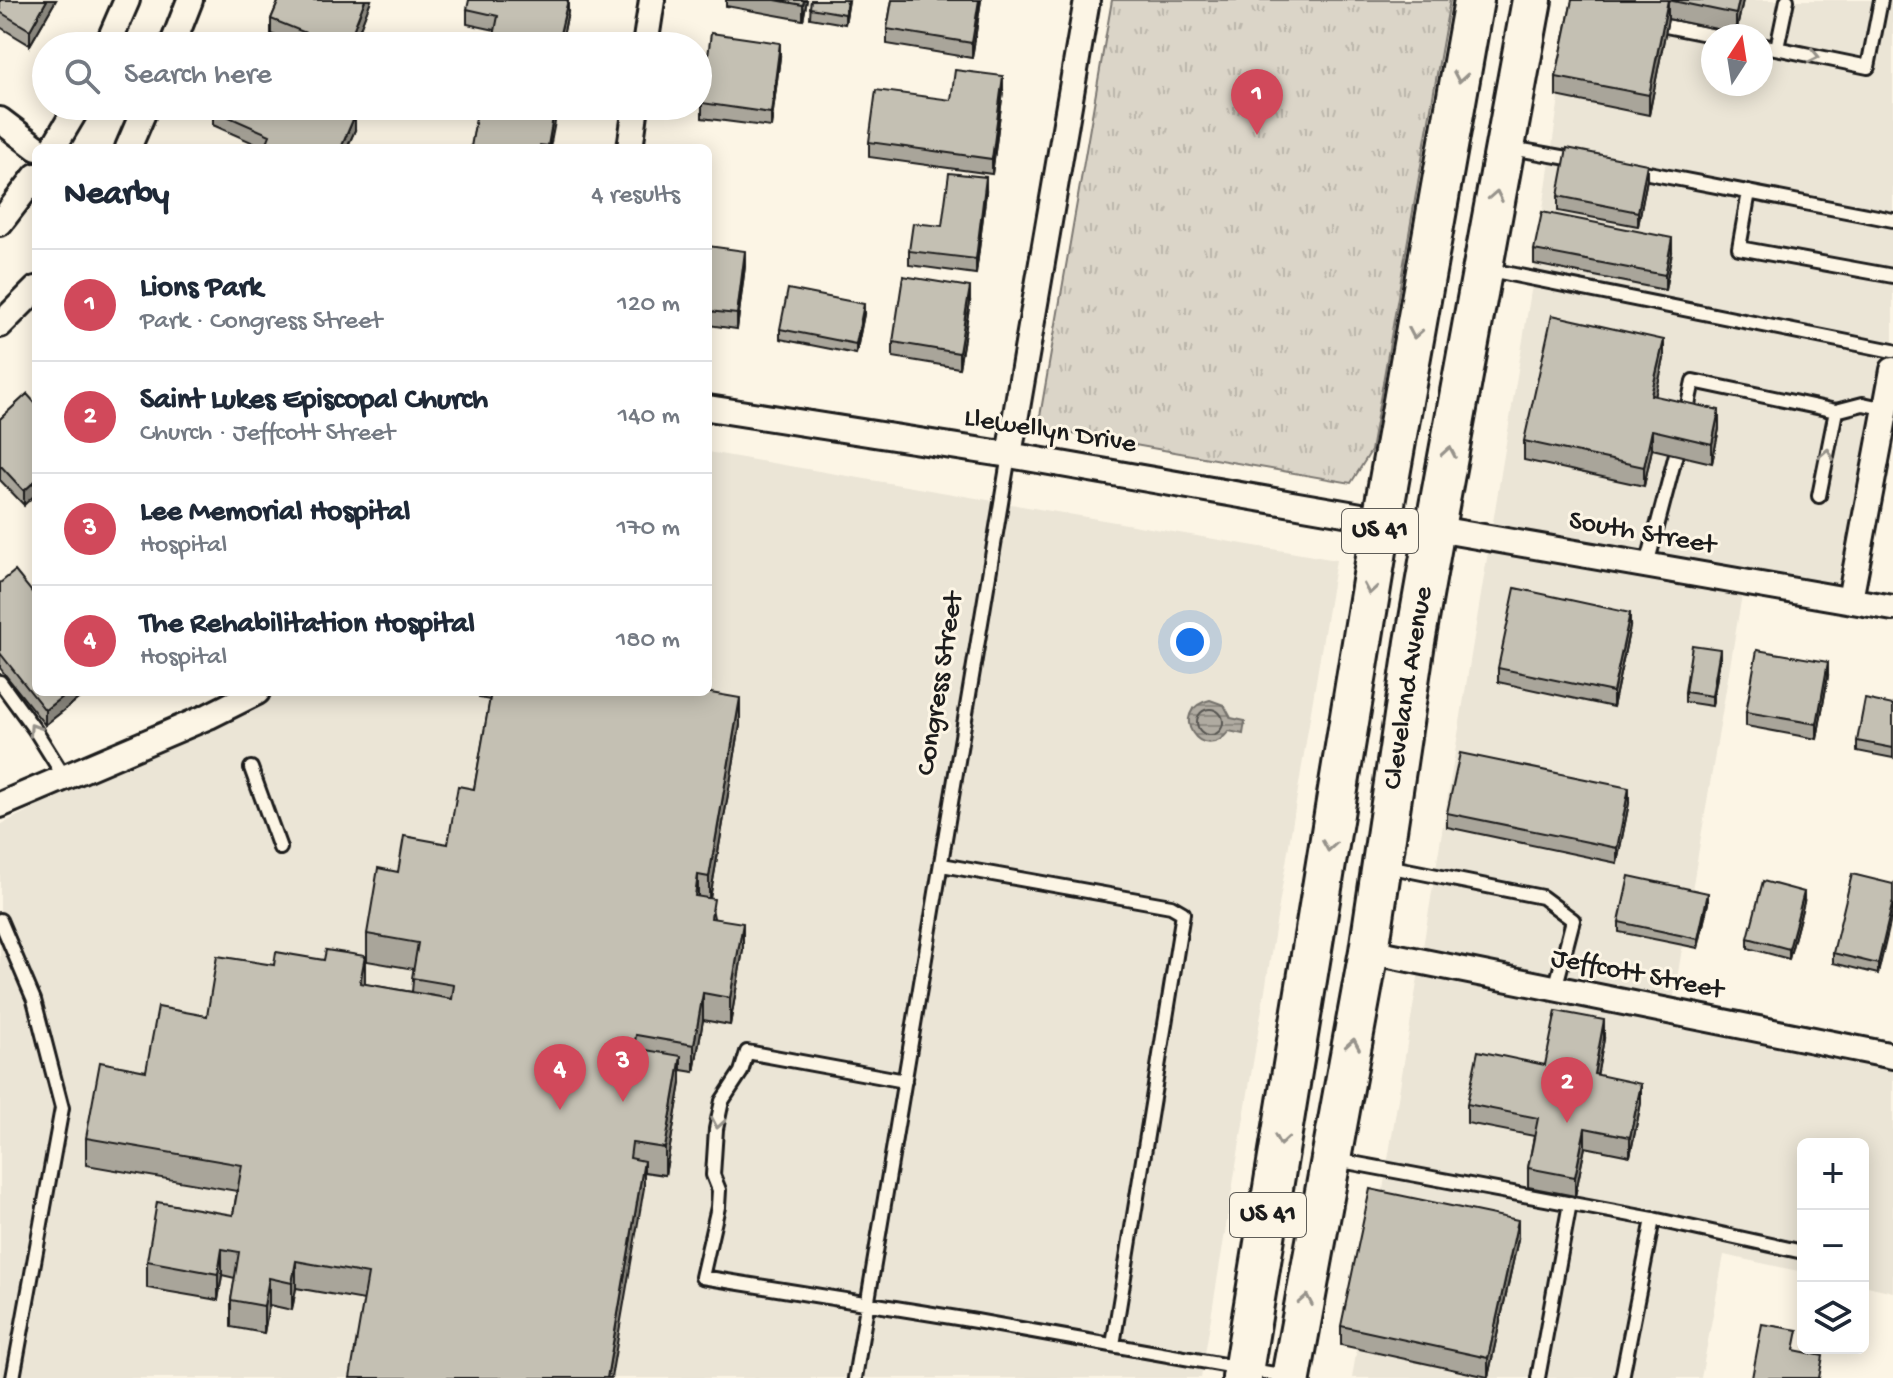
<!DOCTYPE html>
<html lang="en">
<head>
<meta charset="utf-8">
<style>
	:root { --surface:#fff; --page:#f6f6f7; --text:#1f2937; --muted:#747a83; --line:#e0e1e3; --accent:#d1495b }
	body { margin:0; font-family:"Gochi Hand",sans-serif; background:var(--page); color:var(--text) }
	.controls { position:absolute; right:24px; bottom:24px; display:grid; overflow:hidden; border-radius:12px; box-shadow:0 4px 20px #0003 }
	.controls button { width:72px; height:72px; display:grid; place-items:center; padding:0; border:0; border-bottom:2px solid var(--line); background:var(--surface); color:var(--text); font:40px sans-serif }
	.compass { position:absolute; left:1701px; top:24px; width:72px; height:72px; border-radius:50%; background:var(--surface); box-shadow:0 4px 20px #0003; rotate:12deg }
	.you { position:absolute; left:1190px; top:642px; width:28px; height:28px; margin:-20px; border:6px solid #fff; border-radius:50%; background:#1a73e8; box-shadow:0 0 0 12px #1a73e833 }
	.badge { display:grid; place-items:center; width:52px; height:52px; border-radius:50%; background:var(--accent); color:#fff; font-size:26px; font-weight:700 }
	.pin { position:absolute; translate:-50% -66px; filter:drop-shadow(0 2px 4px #0008) }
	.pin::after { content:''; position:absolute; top:42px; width:28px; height:24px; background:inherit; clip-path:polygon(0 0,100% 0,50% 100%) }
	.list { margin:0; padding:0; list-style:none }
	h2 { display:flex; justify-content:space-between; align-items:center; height:104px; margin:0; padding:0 32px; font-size:34px }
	h2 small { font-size:26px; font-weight:400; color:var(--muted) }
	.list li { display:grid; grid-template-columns:52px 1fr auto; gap:24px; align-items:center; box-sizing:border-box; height:112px; padding:0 32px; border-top:2px solid var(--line) }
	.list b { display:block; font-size:30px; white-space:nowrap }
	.list p { margin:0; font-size:26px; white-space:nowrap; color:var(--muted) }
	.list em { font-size:26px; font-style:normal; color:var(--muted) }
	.icon { flex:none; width:44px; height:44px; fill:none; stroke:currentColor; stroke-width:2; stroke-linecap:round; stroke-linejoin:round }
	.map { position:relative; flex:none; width:1893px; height:1378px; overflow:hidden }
	.search { position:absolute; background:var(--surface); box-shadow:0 4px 20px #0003; left:32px; top:32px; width:680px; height:88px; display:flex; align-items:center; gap:20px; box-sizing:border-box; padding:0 28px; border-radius:44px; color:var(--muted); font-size:30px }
	.panel { position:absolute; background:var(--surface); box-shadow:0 4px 20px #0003; left:32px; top:144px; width:680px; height:552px; border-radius:12px }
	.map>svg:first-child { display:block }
	.built { fill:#ebe5d6; fill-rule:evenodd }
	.park { fill:url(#park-tufts); stroke:#7c7872; stroke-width:2 }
	.water { fill:url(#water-rules); stroke:#75726c; stroke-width:2 }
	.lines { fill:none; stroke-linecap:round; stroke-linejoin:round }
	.shore { stroke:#575551; stroke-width:2 }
	.lane-casing { stroke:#1c1c1c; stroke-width:18 }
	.street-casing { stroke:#1c1c1c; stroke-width:30 }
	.primary-casing { stroke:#1c1c1c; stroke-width:44 }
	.lane { stroke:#fcf5e5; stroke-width:12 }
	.street { stroke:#fcf5e5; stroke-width:24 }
	.primary { stroke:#fcf5e5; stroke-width:38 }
	.wall { fill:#a9a59a; stroke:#1c1c1c; stroke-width:2 }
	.shaded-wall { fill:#89867d; stroke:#1c1c1c; stroke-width:2 }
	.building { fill:#c4c0b3; stroke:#1c1c1c; stroke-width:2 }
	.oneway { stroke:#97938b }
	.labels { text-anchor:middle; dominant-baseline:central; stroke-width:6; stroke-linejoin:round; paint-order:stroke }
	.shield { fill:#fcf5e5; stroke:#5f5d58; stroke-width:2 }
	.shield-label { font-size:26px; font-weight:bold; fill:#1c1c1c }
	.street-label { font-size:28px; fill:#1c1c1c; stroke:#fcf5e5 }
</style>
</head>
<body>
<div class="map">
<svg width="1893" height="1378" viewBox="0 0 1893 1378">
	<defs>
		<pattern id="park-tufts" width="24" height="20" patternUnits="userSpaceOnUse" patternTransform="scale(2)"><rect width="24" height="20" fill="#dbd5c8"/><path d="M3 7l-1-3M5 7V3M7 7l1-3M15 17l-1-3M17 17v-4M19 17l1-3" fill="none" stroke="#bbb6ab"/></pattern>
		<pattern id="water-rules" width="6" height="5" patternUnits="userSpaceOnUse" patternTransform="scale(2)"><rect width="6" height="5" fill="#b0aba1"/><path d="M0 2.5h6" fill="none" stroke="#8e8a82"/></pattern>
	</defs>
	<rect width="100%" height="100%" fill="#fcf5e5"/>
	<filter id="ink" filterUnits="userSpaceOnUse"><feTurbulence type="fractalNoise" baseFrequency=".0125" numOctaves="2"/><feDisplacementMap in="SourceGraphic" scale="16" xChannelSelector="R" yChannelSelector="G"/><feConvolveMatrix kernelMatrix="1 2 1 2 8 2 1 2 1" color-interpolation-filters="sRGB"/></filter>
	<g filter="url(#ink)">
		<path class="built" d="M1573 0H1893V413L1852 611 1743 589 1670 1020 1893 1069V1292L1863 1285V1144H1803V1272L1724 1255 1701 1378H1352L1533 279ZM1713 36H1761V84H1713Z
			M708 452 1336 560 1201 1378H0V825L261 692H708Z"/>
		<path class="park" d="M1112 0H1450L1371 451 1351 483 1038 428Z"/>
		<path class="water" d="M1210 700 1224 705 1231 718 1245 721 1243 734 1229 731C1202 767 1165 710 1210 700Z"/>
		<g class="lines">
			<path class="shore" d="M1197 722a13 13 0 1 1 26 0a13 13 0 1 1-26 0Z"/>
			<g class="lane-casing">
				<path id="lane" d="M1666 26 1717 36
					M1761 45 1868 67 1881 0
					M1777 48 1787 0
					M1511 148 1579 160
					M1633 170 1893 220
					M1749 192 1739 248 1893 276
					M1485 269 1893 351
					M1685 419 1693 381 1836 411 1863 404 1886 409
					M1819 496 1836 411
					M1647 565 1676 454
					M0 682 35 730 65 778
					M251 768 280 848
					M942 865 1171 906 1183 913 1113 1345
					M1387 866 1542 897 1573 920 1555 989
					M0 920 34 1000 62 1108 13 1378
					M905 1081 747 1052 741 1072 722 1101 716 1129 713 1175 719 1190 718 1207 702 1277 976 1321 1286 1376
					M1336 1160 1653 1219 1803 1252
					M855 1378 1009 455
					M1538 1378 1570 1203
					M1622 1378 1653 1219"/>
			</g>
			<g class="street-casing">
				<path id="street" d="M107 46 127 0
					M172 46 190 0
					M645 46 652 0
					M0 120 37 148
					M53 148 78 106
					M128 148 146 106
					M630 148 636 106
					M0 223 36 176
					M0 325 36 289
					M708 408 1009 455 1893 608
					M1009 455 1087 0
					M1850 600 1893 370
					M0 805 209 716 257 692
					M1369 951 1893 1056"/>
			</g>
			<g class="primary-casing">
				<g id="primary">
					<path d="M1242 1378 1382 520 1474 0"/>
					<path id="s1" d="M1291 1378 1369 951 1415 642 1435 528 1532 0"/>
				</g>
			</g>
			<use href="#lane" class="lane"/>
			<use href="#street" class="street"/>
			<use href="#primary" class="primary"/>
		</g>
		<path class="wall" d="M0 0H56L30 45 0 27Z
			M279 0H371L353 46H301L271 34V19Z
			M726 0H807L803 20 726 6Z
			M811 0H849L845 24 810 18Z
			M892 0H981L972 58 887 44V29Z
			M1572 0H1743L1736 33 1668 19 1649 115 1556 96V77Z
			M467 9 568 12 561 46H492L495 30 467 24Z
			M780 57 771 127 702 118V103Z
			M1003 91 992 174 869 157V142L951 100Z
			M213 110 355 130 347 148H265L213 125Z
			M1647 179 1638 226 1558 211V196Z
			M986 192 976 274 909 265V251Z
			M708 246 745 266 737 329 708 325Z
			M1534 250 1672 252 1665 290 1534 264Z
			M970 302 959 368 893 357V342Z
			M864 314 856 354 780 339V329Z
			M1664 359 1655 396 1719 429 1712 463 1652 449 1644 486 1524 460V441Z
			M27 394 24 505 0 480V419Z
			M0 583 36 692H87L45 725 0 668Z
			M1630 627 1613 707 1498 682V668Z
			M1720 659 1712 706 1685 702V692Z
			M1828 676 1817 739 1746 726V712Z
			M479 692H705L740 725 710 898 714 918 743 950 730 1025 703 1020 694 1072 681 1070V1083L665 1175 644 1172V1188L364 1300 296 1288 292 1310 269 1305 264 1333 231 1327V1300L235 1278 222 1275 218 1300 147 1288V1261L233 1215 237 1191 86 1165V1138L146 1071 207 1016 364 984 412 992 414 969 367 961V934L398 872 448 844 474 789 490 700 479 698Z
			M1893 705V758L1857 751V741Z
			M1629 803 1617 863 1447 827V813Z
			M1893 884 1878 974 1833 963V953Z
			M1804 902 1789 959 1748 948V938Z
			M1708 903 1698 948 1619 932V922Z
			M1604 1039 1597 1075 1641 1103 1630 1156 1585 1147 1575 1196 1528 1187V1168L1534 1136 1467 1123V1104L1545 1065Z
			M1518 1239 1488 1377 1341 1345V1326Z"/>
		<path class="shaded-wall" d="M47 0H56L30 45V30Z
			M365 0H371L353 46H347Z
			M568 0V12L561 46H557Z
			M804 0H807L803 20V5Z
			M847 0H849L845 24V14Z
			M979 0H981L972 58V43Z
			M1668 0V19L1649 115V95Z
			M1739 0H1743L1736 33V14Z
			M780 43V57L771 127V113Z
			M1003 76V91L992 174V159Z
			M555 106H558L550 148H548Z
			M355 115V130L347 148H341Z
			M1647 164V179L1638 226V212Z
			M986 177V192L976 274V259Z
			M1672 238V252L1665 290V275Z
			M745 251V266L737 329V314Z
			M970 287V302L959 368V353Z
			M864 304V314L856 354V344Z
			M1664 340V359L1651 414V395Z
			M1719 410V429L1712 463V444Z
			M1652 430V449L1644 486V467Z
			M36 480V494L24 505V491Z
			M1630 613V627L1613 707V692Z
			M1720 649V659L1712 706V696Z
			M1828 662V676L1817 739V724Z
			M68 692H87L45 725V710Z
			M740 698V725L709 904V877Z
			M1629 788V803L1617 863V848Z
			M698 875V902L695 896Z
			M1804 892V902L1789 959V949Z
			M1708 893V903L1698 948V939Z
			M1893 901V911L1878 974V964Z
			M743 923V950L730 1025V998Z
			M365 956V983L360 1010V983Z
			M703 993V1020L694 1072V1045Z
			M1604 1020V1039L1594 1093V1074Z
			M681 1056V1083L665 1175V1148Z
			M1641 1084V1103L1630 1156V1137Z
			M1585 1128V1147L1575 1196V1177Z
			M644 1161V1188L611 1378H607Z
			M1518 1220V1239L1488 1377V1358Z
			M222 1249V1275L218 1300V1274Z
			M296 1261V1288L292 1310V1283Z
			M269 1278V1305L264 1333V1306Z"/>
		<path class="building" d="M0 0H47L30 30 0 12Z
			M279 0H365L347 46H338L271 19Z
			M469 0H568L557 46H492L498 16 467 9Z
			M775 0H804L803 5Z
			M811 0H847L845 14 810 8Z
			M892 0H979L972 43 887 29Z
			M1572 0H1739L1736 14 1668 0 1649 95 1556 77Z
			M711 33 780 43 771 113 702 103Z
			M955 70 1003 76 992 159 869 142 876 90 951 100Z
			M214 106H333L355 115 341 148H265L270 135 213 110Z
			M478 106H555L548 146 540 145 539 148H478L471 147Z
			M1567 148 1647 164 1638 212 1558 196Z
			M949 173 986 177 976 259 909 251 913 223 942 226Z
			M1542 212 1672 238 1665 275 1534 250Z
			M708 246 745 251 737 314 708 311Z
			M903 276 970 287 959 353 893 342Z
			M788 289 864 304 856 344 780 329Z
			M1552 315 1664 340 1651 395 1719 410 1712 444 1652 430 1644 467 1524 441Z
			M27 394 36 404V480L24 491 0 465V419Z
			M15 571 36 597V692H68L45 710 0 653V583Z
			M1515 588 1630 613 1613 692 1498 668Z
			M1692 645 1720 649 1712 696 1685 692Z
			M1757 650 1828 662 1817 724 1746 712Z
			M491 692H705L740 698 709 877 698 875 695 896 714 899 711 918 743 923 730 998 703 993 694 1045 636 1035 634 1048 681 1056 665 1148 632 1143 630 1158 644 1161 607 1378H608H350L368 1274 296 1261 292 1283 269 1278 264 1306 231 1300 239 1252 222 1249 218 1274 147 1261 157 1202 233 1215 242 1165 86 1138 100 1062 146 1071 158 1007 207 1016 217 956 274 965 276 952 324 960 326 950 365 956 360 983 452 999 454 985 412 978 418 943 367 934 378 868 398 872 404 836 448 844 458 786 474 789Z
			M1865 699 1893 705V748L1857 741Z
			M1460 753 1629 788 1617 848 1447 813Z
			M1852 874 1893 884V901L1878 964 1833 953Z
			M1629 876 1708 893 1698 939 1619 922Z
			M1763 881 1804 892 1789 949 1748 938Z
			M1556 1011 1604 1020 1594 1074 1641 1084 1630 1137 1585 1128 1575 1177 1528 1168 1538 1118 1467 1104 1478 1051 1545 1065Z
			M1370 1189 1518 1220 1488 1358 1341 1326Z
			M1762 1324 1798 1330 1794 1350 1823 1356 1819 1378H1752Z"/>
		<defs><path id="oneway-chevron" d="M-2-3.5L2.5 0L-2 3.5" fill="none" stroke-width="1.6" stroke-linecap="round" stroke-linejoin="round" transform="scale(2)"/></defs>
		<g class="oneway">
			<use href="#oneway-chevron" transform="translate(1814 56) rotate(12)"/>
			<use href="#oneway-chevron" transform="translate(1460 77) rotate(100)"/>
			<use href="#oneway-chevron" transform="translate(1496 196) rotate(-79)"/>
			<use href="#oneway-chevron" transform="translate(1415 333) rotate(100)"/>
			<use href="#oneway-chevron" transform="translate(1449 452) rotate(-80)"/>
			<use href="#oneway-chevron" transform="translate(1827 454) rotate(-79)"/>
			<use href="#oneway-chevron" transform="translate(1370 589) rotate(99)"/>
			<use href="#oneway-chevron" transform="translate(34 729) rotate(-124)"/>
			<use href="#oneway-chevron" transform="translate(1329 846) rotate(99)"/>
			<use href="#oneway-chevron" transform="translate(1353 1044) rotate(-80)"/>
			<use href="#oneway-chevron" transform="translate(718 1123) rotate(100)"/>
			<use href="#oneway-chevron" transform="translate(1281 1140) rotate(99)"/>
			<use href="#oneway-chevron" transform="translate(1306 1300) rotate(-79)"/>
		</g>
	</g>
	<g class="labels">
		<g class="shield">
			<rect x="1342" y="509" width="76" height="44" rx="6"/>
			<rect x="1230" y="1193" width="76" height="44" rx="6"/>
		</g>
		<g class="shield-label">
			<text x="1380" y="531">US 41</text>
			<text x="1268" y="1215">US 41</text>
		</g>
		<g class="street-label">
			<text transform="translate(1050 432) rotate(9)">Llewellyn Drive</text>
			<text transform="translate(1642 534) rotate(10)">South Street</text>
			<text transform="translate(941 684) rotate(-81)">Congress Street</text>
			<text stroke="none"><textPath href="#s1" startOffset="700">Cleveland Avenue</textPath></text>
			<text transform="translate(1637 975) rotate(11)">Jeffcott Street</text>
		</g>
	</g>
</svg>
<div class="controls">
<button>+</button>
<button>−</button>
<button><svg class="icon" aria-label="layers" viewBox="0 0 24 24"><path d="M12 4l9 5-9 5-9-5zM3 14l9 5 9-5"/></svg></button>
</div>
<svg class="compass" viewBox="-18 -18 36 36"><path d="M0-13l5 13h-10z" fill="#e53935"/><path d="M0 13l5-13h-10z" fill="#747a83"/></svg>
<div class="you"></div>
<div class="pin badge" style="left:1257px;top:135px">1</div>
<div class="pin badge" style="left:1567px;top:1123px">2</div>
<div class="pin badge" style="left:623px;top:1102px">3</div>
<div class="pin badge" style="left:560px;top:1110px">4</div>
<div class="search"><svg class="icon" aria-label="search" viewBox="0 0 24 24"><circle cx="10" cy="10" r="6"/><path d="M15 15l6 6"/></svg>Search here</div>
<section class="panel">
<h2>Nearby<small>4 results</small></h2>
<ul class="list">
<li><span class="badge">1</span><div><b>Lions Park</b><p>Park · Congress Street</p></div><em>120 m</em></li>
<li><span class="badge">2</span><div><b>Saint Lukes Episcopal Church</b><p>Church · Jeffcott Street</p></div><em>140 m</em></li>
<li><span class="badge">3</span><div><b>Lee Memorial Hospital</b><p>Hospital</p></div><em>170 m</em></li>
<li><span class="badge">4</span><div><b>The Rehabilitation Hospital</b><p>Hospital</p></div><em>180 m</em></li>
</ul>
</section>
</div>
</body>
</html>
